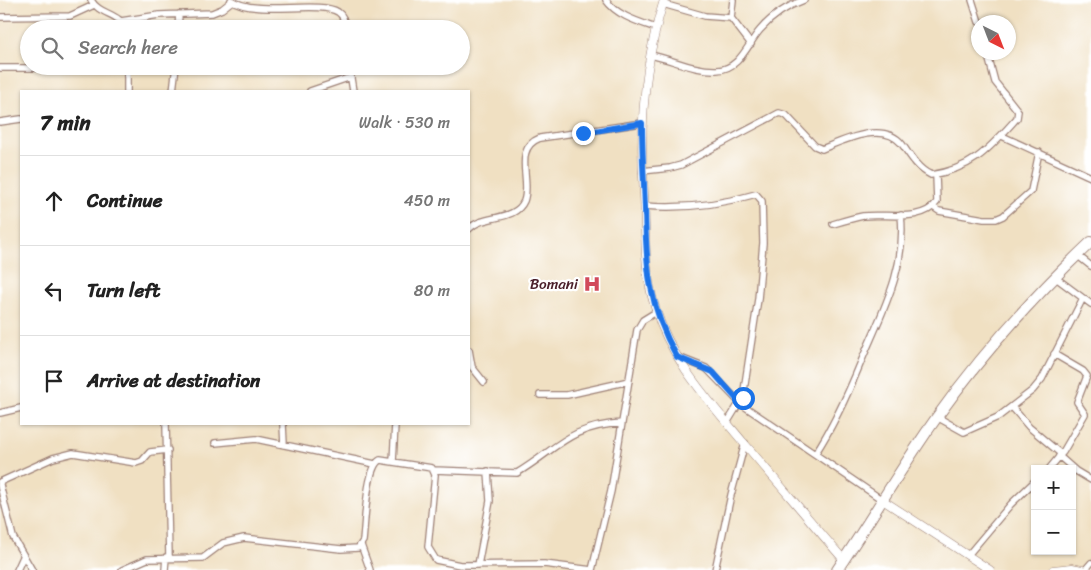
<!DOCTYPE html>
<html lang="en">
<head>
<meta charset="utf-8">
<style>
	:root { --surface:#fff; --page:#f2f2f2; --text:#222; --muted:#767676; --line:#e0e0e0 }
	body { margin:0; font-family:Sriracha,sans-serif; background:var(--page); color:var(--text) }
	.controls { position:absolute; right:15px; bottom:15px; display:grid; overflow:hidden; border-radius:0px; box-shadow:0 1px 4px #0004 }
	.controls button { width:45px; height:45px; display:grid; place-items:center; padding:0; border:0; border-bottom:1px solid var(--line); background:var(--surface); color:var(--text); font:25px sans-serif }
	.compass { position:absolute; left:971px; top:15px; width:45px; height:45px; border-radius:50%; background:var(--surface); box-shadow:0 1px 4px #0004; rotate:138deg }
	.stop { position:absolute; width:15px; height:15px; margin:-11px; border:4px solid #1a73e8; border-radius:50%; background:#fff }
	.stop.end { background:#1a73e8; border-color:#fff; box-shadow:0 1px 5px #0008 }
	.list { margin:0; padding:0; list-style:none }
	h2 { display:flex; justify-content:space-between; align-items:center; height:65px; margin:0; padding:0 20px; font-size:21px }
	h2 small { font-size:16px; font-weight:400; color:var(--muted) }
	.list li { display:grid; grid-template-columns:32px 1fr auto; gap:15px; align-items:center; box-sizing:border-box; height:90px; padding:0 20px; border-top:1px solid var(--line) }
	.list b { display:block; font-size:19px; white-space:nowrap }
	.list em { font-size:16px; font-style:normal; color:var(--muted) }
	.icon { flex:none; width:28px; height:28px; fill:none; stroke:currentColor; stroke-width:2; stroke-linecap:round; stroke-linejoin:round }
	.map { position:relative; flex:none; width:1091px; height:570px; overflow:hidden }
	.search { position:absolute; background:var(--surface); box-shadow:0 1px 4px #0004; left:20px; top:20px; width:450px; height:55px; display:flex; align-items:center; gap:12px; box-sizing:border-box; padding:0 18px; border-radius:28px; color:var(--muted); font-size:19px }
	.panel { position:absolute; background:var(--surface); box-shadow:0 1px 4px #0004; left:20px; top:90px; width:450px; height:335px; border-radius:0px }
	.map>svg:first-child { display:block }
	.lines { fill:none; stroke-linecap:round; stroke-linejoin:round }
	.street-casing { stroke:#9d8076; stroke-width:8 }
	.secondary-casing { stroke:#9d8076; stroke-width:9 }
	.highway-casing { stroke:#9d8076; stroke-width:12 }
	.street { stroke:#fff; stroke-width:5.5 }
	.secondary { stroke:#fff; stroke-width:8 }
	.highway { stroke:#fff; stroke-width:10 }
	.route { stroke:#1a73e8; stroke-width:6 }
	.labels { text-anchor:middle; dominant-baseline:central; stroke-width:4.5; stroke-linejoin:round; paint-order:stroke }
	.poi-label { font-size:15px; fill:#4a1f2b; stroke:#fff; text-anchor:end }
</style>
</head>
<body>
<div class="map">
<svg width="1091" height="570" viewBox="0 0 1091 570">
	<rect width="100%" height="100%" fill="#fff"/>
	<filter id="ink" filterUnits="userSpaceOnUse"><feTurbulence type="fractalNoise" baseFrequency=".02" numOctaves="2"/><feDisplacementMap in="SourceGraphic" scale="10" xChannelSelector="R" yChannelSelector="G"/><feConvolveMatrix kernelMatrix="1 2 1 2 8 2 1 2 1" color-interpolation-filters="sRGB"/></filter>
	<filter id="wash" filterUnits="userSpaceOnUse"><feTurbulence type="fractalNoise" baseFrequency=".0096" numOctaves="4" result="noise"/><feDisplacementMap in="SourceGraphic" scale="20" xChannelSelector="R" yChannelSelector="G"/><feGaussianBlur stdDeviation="1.12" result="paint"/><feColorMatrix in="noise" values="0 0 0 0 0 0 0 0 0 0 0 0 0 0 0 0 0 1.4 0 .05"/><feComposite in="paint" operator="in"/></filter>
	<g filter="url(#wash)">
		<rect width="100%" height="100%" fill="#f0e0c2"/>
	</g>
	<g filter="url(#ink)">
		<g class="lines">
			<g class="street-casing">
				<path id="street" d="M91 0C99 15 121 13 125 29
					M231 0C256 17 318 0 338 12 344 16 345 22 345 29
					M606 0C617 16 639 22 656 28
					M733 0 731 18 751 44
					M972 0 979 22
					M663 4 705 16 731 18
					M0 17 70 16 94 5
					M121 21 159 15 212 13 222 9 232 1
					M178 29 179 14
					M650 55C672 59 694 71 717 70 740 69 747 45 760 30 772 16 787 6 804 0
					M349 66 353 91
					M0 68H127
					M127 91V66
					M173 91 176 66
					M310 91 351 77
					M0 122 21 119
					M1002 136 1091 177
					M642 171 670 168 681 165 779 113 786 115 815 146 822 149C844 140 883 121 902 144 910 156 918 169 931 175 974 168 989 149 1017 118L1018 111 995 82 987 52
					M644 206C683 209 719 205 756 194L762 201 763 243 758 299 743 397 727 423
					M933 207 939 211 984 219H996L1003 216 1031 191 1039 152
					M833 224C843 221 853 218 863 216 886 213 922 223 937 202L936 175
					M469 229C483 214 515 222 524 201 532 180 512 149 540 138L642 123
					M1077 255 1091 266
					M1056 278 1091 304
					M469 350 472 367 484 382
					M678 357 706 368 741 404 881 499
					M540 395H567L629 381
					M1012 407 1029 427 1061 454
					M0 413 21 408
					M937 417 964 432 998 417 1033 390 1042 379 1083 298
					M166 424 169 557
					M283 424 284 445
					M215 443 256 439 375 464
					M815 454C834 425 848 394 861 362 881 314 907 269 901 215
					M1059 456 1076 471 1091 480
					M393 462 395 424
					M1049 469 1063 452 1085 414 1077 402 1087 376 1083 371 1054 354
					M433 470 517 473C557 449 569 426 622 423
					M0 482 53 458 73 453 136 463 142 461 150 452 168 450
					M0 485 13 537 32 570
					M361 545 370 570
					M968 555 1011 504 1035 481
					M478 565 490 501 488 471
					M17 570 23 557
					M122 570 147 559 203 558 223 543 244 538 341 549 358 548 363 541C365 525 366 467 380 460L432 468 435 475 428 547 436 560 460 565 544 564 592 570
					M165 570 166 557
					M592 570 611 491 637 330 643 320 656 312
					M715 570 731 495 745 443
					M1085 570 1091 563"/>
			</g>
			<g class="secondary-casing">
				<path id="secondary" d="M664 0C644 63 639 128 644 194 646 232 643 270 655 307 670 359 709 401 743 442 777 481 810 521 844 560
					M881 499 990 570
					M1053 570 1072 568 1082 570"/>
			</g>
			<g class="highway-casing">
				<path id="highway" d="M837 570C871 520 902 466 937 417 982 354 1035 295 1091 242"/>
			</g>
			<use href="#street" class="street"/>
			<use href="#secondary" class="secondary"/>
			<use href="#highway" class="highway"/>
		</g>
	</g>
	<g class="lines" filter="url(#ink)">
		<path class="route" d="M583 133 642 123C642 152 644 180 645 208 646 266 648 305 677 357L713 372 741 404 743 398"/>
	</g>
	<defs>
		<g id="hospital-bare" transform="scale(1.35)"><path d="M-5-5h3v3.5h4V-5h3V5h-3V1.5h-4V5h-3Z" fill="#d1495b" stroke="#fff" stroke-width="2.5" paint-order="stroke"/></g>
	</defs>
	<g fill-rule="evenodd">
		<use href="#hospital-bare" x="592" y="284"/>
	</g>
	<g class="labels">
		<g class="poi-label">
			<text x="578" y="284">Bomani</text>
		</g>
	</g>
</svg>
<div class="controls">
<button>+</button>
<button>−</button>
</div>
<svg class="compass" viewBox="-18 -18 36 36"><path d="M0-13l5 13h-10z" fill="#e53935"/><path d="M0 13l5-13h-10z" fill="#767676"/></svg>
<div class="stop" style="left:743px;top:398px"></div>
<div class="stop end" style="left:583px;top:133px"></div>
<div class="search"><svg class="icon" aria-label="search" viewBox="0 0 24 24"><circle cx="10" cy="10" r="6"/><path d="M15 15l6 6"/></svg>Search here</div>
<section class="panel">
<h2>7 min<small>Walk · 530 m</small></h2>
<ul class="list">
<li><svg class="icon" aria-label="ahead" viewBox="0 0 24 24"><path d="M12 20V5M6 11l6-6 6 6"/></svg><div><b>Continue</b></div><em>450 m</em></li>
<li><svg class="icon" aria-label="left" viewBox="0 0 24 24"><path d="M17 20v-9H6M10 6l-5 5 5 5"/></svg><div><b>Turn left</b></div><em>80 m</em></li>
<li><svg class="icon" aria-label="arrive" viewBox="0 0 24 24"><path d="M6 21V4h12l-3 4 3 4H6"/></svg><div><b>Arrive at destination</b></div></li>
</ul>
</section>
</div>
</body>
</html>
